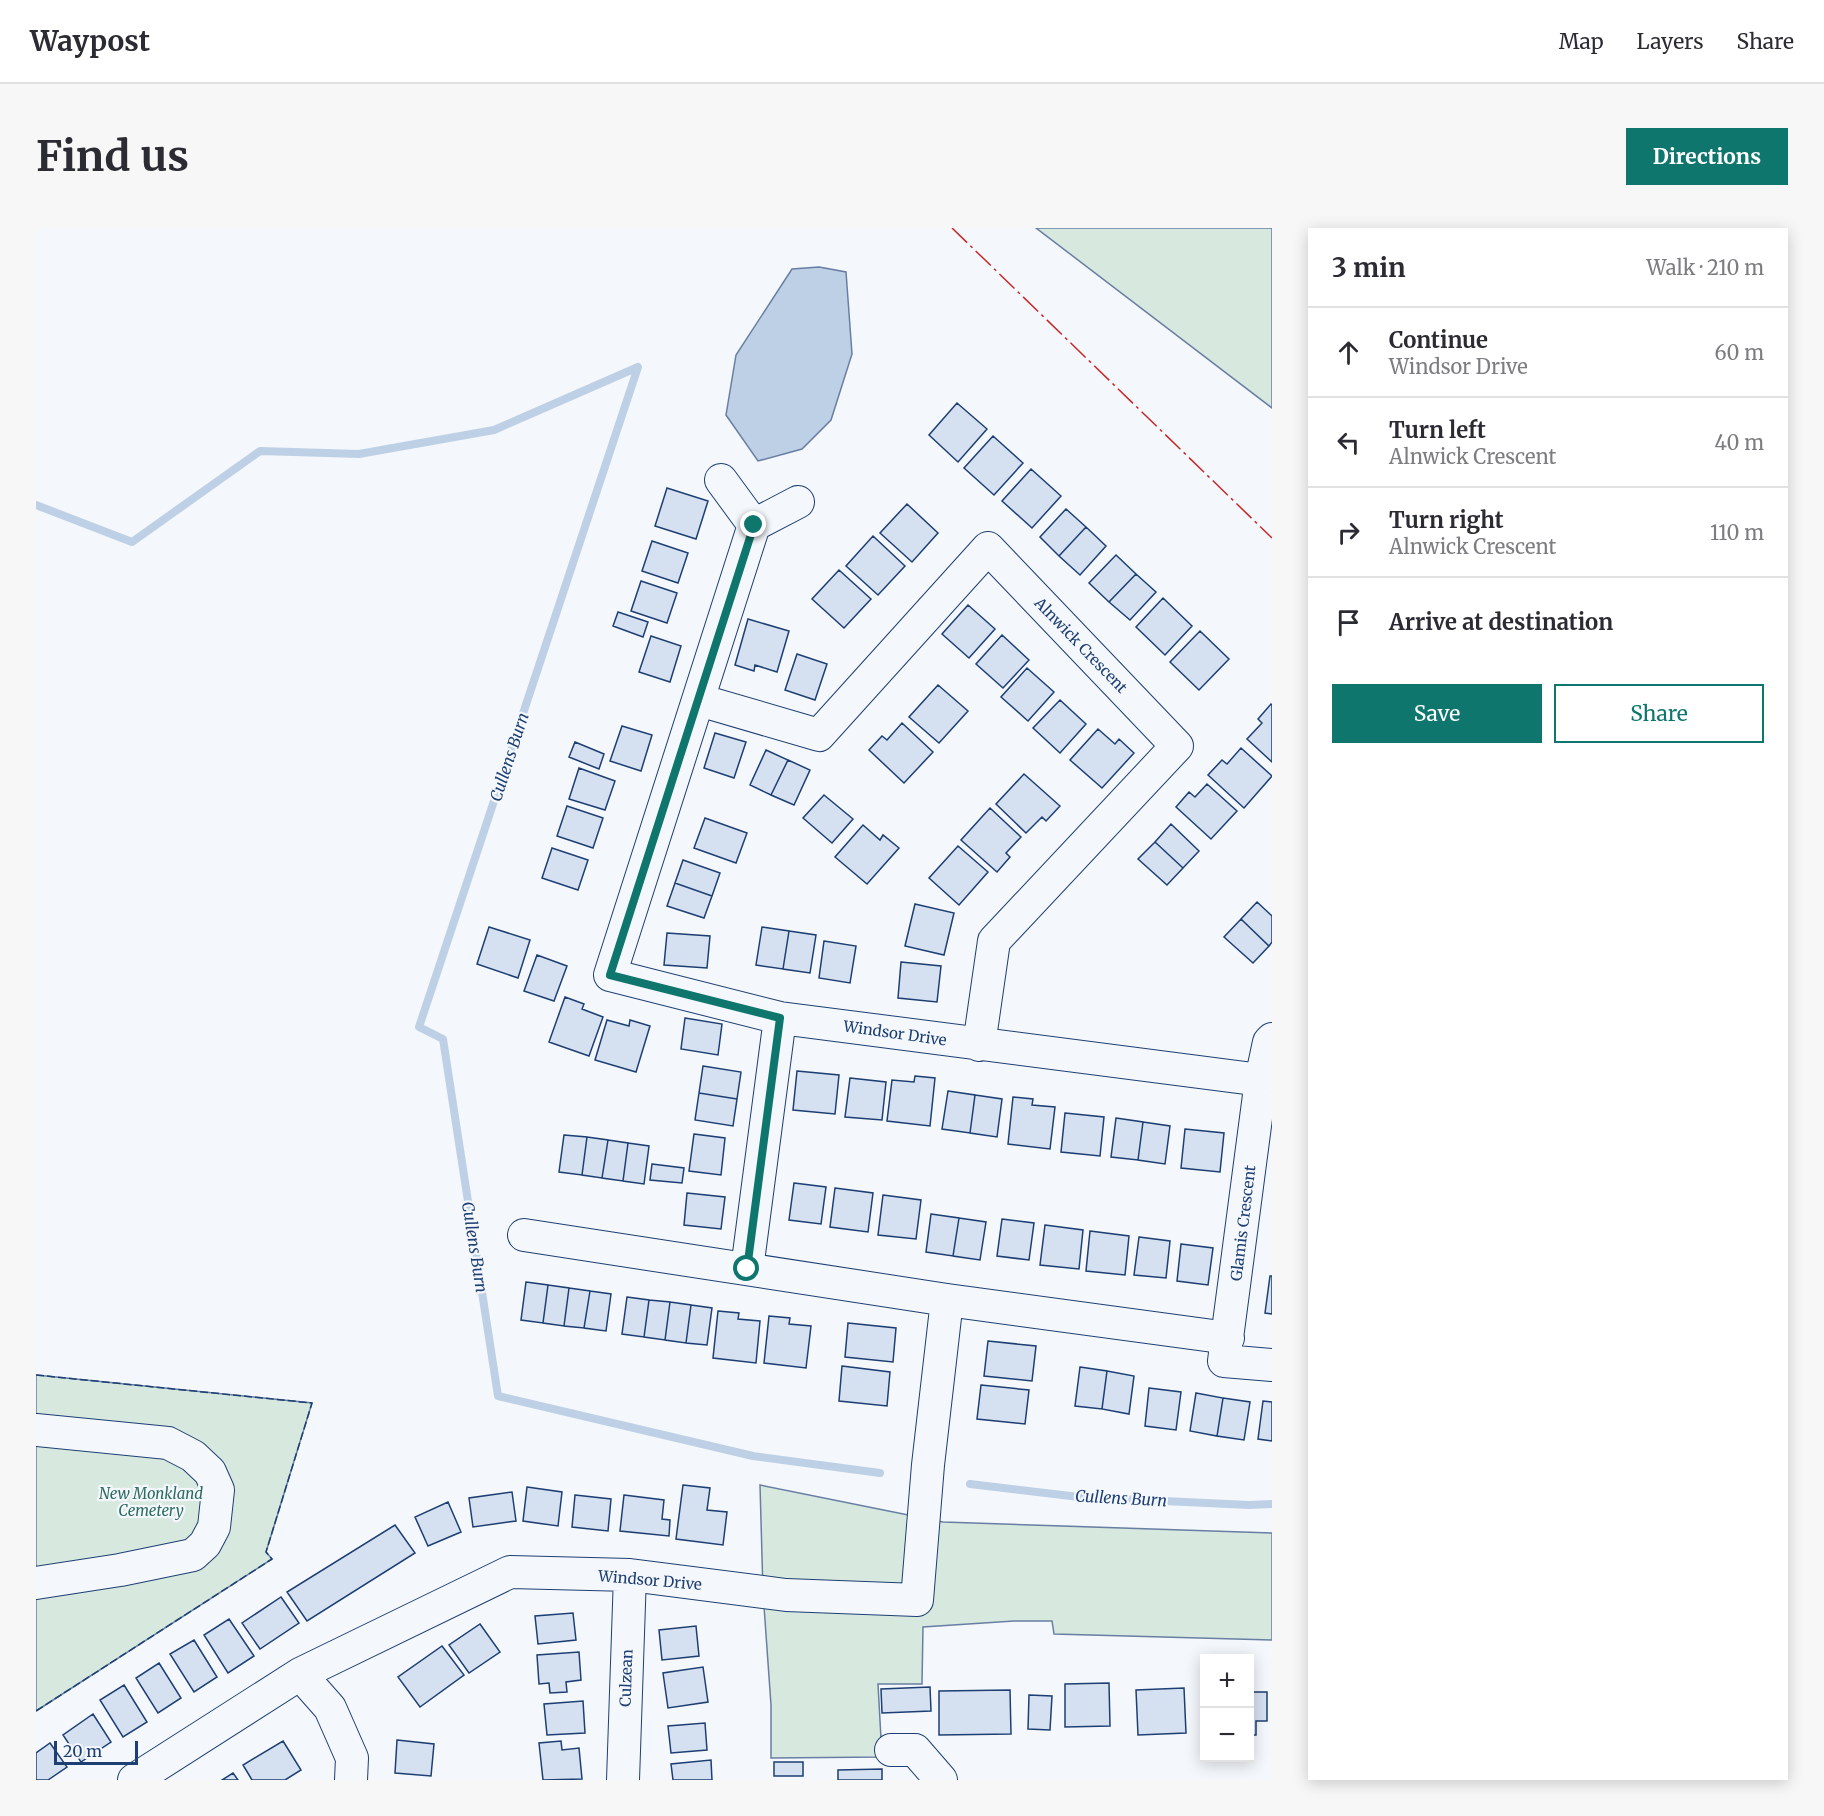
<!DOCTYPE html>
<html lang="en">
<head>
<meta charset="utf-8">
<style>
	:root { --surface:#fff; --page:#f7f7f7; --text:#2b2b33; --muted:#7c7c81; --line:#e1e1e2; --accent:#0f766e }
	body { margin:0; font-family:Merriweather,serif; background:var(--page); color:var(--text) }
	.controls { position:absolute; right:18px; bottom:18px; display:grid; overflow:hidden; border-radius:0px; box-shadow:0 3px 15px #0003 }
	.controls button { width:54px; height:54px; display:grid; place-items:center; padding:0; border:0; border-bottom:2px solid var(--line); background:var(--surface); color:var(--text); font:30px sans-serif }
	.scale { position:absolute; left:18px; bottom:15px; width:84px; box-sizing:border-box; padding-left:6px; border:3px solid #1d3f73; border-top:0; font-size:16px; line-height:21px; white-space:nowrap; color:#1d3f73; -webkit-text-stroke:4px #f4f7fb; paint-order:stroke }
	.stop { position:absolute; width:18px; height:18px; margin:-14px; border:4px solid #0f766e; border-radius:50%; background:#fff }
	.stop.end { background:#0f766e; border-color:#fff; box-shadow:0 2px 6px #0008 }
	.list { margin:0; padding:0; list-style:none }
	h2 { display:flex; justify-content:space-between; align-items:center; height:78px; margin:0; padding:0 24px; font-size:26px }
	h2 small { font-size:20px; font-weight:400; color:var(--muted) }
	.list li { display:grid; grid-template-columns:39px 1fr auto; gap:18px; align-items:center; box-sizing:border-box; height:90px; padding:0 24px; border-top:2px solid var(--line) }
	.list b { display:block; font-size:22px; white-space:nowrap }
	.list p { margin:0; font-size:20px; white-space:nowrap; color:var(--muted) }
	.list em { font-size:20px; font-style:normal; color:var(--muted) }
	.actions { display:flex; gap:12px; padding:18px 24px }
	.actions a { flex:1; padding:14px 0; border:2px solid var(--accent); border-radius:0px; text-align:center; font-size:21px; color:var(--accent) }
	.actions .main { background:var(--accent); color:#fff }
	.icon { flex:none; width:33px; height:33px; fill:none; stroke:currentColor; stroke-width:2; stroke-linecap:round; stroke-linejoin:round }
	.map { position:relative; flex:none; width:1236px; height:1552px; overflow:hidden; border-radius:0px }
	header { display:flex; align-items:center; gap:36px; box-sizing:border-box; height:84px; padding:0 30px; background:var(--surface); border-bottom:2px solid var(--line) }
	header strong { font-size:28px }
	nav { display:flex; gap:33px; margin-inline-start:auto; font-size:21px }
	.intro { display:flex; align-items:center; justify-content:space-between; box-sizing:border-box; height:144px; padding:0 36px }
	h1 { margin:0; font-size:42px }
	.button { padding:15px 27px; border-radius:0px; background:var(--accent); color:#fff; font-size:21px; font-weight:700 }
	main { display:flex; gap:36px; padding:0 36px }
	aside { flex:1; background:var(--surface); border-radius:0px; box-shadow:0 3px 15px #0003 }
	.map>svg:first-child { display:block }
	.green { fill:#d7e8df; stroke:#687fa3; stroke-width:1.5 }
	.water { fill:#bed0e5; stroke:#687fa3; stroke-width:1.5 }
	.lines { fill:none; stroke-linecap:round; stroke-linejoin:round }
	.stream { stroke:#bed0e5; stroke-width:8 }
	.building { fill:#d5e0f0; stroke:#1d3f73; stroke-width:1.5 }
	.minor-casing { stroke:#1d3f73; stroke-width:34 }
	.minor { stroke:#f4f7fb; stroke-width:32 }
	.fence { stroke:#1d3f73; stroke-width:1.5; stroke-dasharray:8 3; stroke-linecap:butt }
	.power { stroke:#c62828; stroke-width:1.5; stroke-dasharray:21 4.5 3 4.5; stroke-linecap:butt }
	.route { stroke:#0f766e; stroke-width:8 }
	.labels { text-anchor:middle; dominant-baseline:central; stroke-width:4.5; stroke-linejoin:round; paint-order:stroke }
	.street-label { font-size:15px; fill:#1d3f73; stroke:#f4f7fb }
	.park-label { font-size:15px; font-style:italic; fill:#2c6c60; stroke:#f4f7fb }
	.water-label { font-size:16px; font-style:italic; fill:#1d3f73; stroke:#f4f7fb }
</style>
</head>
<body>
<header>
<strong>Waypost</strong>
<nav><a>Map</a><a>Layers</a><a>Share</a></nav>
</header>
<div class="intro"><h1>Find us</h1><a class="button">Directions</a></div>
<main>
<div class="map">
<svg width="1236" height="1552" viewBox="0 0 1236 1552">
	<rect width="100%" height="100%" fill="#f4f7fb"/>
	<path class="green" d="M1000 0H1236V180Z
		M0 1147 276 1175 230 1324 236 1331 0 1483Z
		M724 1257 907 1294 1236 1305V1412L1018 1406 1016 1393H978L887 1399 886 1456H842L846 1529 735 1530V1477L727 1364Z"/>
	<path class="water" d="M783 39 810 44 816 126 795 192 766 221 722 233 690 187 700 127 756 41Z"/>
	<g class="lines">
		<path class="stream" d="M0 277 96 314 224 223 323 226 458 202 602 139 383 799 407 811 462 1168 717 1228 844 1245
			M934 1256 1043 1269 1213 1277 1236 1276"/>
	</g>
	<path class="building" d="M921 175 951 201 922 234 893 207Z
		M957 208 987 235 958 267 928 240Z
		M995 241 1025 268 996 300 966 273Z
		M631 260 672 273 660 311 619 298Z
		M871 276 902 305 876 334 844 305Z
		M1030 281 1050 299 1023 328 1004 309Z
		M1050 299 1070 318 1044 347 1023 328Z
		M837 308 869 338 842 367 810 338Z
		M616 313 652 325 642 355 606 343Z
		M1080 327 1100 346 1073 374 1053 355Z
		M803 342 835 371 808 400 776 371Z
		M1100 346 1120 364 1094 392 1073 374Z
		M605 353 641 365 631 395 595 383Z
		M1127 370 1156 398 1129 427 1100 399Z
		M932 377 959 401 933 430 906 406Z
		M582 384 612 394 607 409 577 398Z
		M712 391 753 403 741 444 719 437 718 443 699 437Z
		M1164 403 1193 431 1163 462 1134 434Z
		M966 407 993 432 967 460 940 436Z
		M615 408 645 418 634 454 603 444Z
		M761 426 791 436 779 472 749 462Z
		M991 440 1018 464 992 493 965 469Z
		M902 457 932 483 903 515 873 489Z
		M1024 472 1050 496 1024 525 997 500Z
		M1235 476 1236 477V534L1211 511 1226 495 1222 491Z
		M866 495 897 524 868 555 833 522 846 508 851 512Z
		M586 498 616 507 605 543 574 533Z
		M1062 501 1079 516 1083 511 1098 525 1066 560 1034 532Z
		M679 505 710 514 698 550 668 540Z
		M539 514 568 526 563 541 533 529Z
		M1205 520 1236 548 1208 580 1172 547 1186 532 1191 536Z
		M730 522 752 532 735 567 714 557Z
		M752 532 774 542 758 577 735 567Z
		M543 540 579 553 569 582 533 571Z
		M988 546 1024 578 1010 593 1006 589 990 605 960 576Z
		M1171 556 1201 583 1175 611 1140 579 1153 564 1159 569Z
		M788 567 817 591 796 615 767 590Z
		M531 578 567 590 557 620 521 608Z
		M954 580 985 609 970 625 974 629 961 644 925 612Z
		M669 590 711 605 700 635 658 620Z
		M1135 596 1163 623 1147 640 1119 614Z
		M827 597 844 612 847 607 863 620 831 656 799 629Z
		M1119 614 1147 640 1131 657 1102 631Z
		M922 618 952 644 923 677 893 650Z
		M516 620 552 632 542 662 506 650Z
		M647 632 684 645 676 668 639 655Z
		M639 655 676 668 668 690 631 678Z
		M1221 674 1236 688V714L1233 718 1205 691Z
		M879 676 918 685 908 727 869 718Z
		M1205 691 1233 718 1217 735 1188 709Z
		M453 699 494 712 482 750 441 736Z
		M726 699 753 703 747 741 720 737Z
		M753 703 780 707 774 745 747 741Z
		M631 705 674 708 671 740 628 737Z
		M788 713 820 718 814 755 783 750Z
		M501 727 531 738 518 773 488 763Z
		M865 734 905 738 901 774 862 770Z
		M529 769 548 776 546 781 567 789 553 828 513 814Z
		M649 790 686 796 682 827 645 821Z
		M571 792 593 798 594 792 614 798 600 844 559 832Z
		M667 838 705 844 701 871 663 865Z
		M761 843 803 847 799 886 757 882Z
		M879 848 899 850 894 898 851 893 856 852 878 854Z
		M814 850 850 854 846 892 809 889Z
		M912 863 939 867 934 905 906 901Z
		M663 865 701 871 697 898 659 892Z
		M939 867 966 871 961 909 934 905Z
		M977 869 997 871 996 877 1019 879 1014 921 972 916Z
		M1029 885 1068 889 1064 928 1025 924Z
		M1080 890 1107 894 1102 932 1075 929Z
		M1107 894 1134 898 1129 936 1102 932Z
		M1149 901 1188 905 1184 944 1145 940Z
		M658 906 689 910 685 947 653 943Z
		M528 907 551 909 546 947 523 944Z
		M551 909 572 912 566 950 546 947Z
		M572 912 592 915 587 953 566 950Z
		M592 915 613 918 608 956 587 953Z
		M616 936 648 940 646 955 614 952Z
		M758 955 790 959 785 996 753 992Z
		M799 960 837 965 832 1004 794 999Z
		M651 965 689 969 685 1001 648 997Z
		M847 967 885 972 880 1011 842 1007Z
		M895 986 923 990 917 1028 890 1024Z
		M923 990 950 994 944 1032 917 1028Z
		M966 991 998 995 993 1032 961 1028Z
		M1009 997 1047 1002 1043 1041 1004 1037Z
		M1054 1003 1093 1008 1089 1047 1050 1043Z
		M1103 1009 1134 1013 1130 1050 1098 1047Z
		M1145 1016 1177 1020 1172 1057 1141 1053Z
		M1234 1048H1236V1086L1229 1085Z
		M490 1054 512 1057 507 1095 485 1092Z
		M512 1057 533 1060 528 1098 507 1095Z
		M533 1060 554 1063 548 1100 528 1098Z
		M554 1063 575 1066 570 1103 548 1100Z
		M591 1069 613 1072 608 1109 586 1106Z
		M613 1072 634 1074 629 1112 608 1109Z
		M634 1074 655 1077 650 1115 629 1112Z
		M655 1077 676 1080 671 1117 650 1115Z
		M682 1083 703 1085 702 1091 724 1093 720 1135 677 1130Z
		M733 1088 754 1090 753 1096 775 1098 770 1140 728 1135Z
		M812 1095 860 1100 857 1134 809 1129Z
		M952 1113 1000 1118 996 1153 948 1148Z
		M806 1138 854 1144 851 1178 803 1173Z
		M1044 1139 1071 1143 1066 1181 1039 1178Z
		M1071 1143 1098 1148 1093 1186 1066 1181Z
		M945 1157 993 1162 989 1196 941 1191Z
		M1113 1160 1145 1164 1140 1202 1109 1198Z
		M1160 1165 1187 1170 1181 1208 1154 1203Z
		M1187 1170 1214 1174 1208 1212 1181 1208Z
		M1227 1173 1236 1174V1213L1222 1211Z
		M647 1257 674 1260 671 1282 691 1284 687 1317 640 1311Z
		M491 1259 526 1264 522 1298 487 1293Z
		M476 1264 480 1293 437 1299 433 1270Z
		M539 1267 575 1271 572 1303 536 1299Z
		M588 1267 628 1272 626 1291 634 1292 633 1308 584 1303Z
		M412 1274 425 1304 392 1318 379 1289Z
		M359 1297 379 1325 271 1393 251 1364Z
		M245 1369 263 1395 224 1421 206 1395Z
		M537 1385 540 1412 502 1416 499 1388Z
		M193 1391 218 1428 192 1445 168 1407Z
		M444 1396 464 1424 433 1445 413 1417Z
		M660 1398 663 1428 626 1432 623 1402Z
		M158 1412 181 1449 158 1464 134 1426Z
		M406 1418 428 1447 384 1479 362 1449Z
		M543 1424 545 1452 530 1454 531 1464 514 1465 513 1455 503 1456 501 1427Z
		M123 1435 145 1470 122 1485 100 1450Z
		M667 1439 672 1474 632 1480 627 1445Z
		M1073 1455 1074 1498 1029 1499V1456Z
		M88 1457 111 1494 87 1509 64 1472Z
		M894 1459 895 1483 846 1485 845 1461Z
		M1148 1460 1150 1505 1102 1507 1100 1462Z
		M974 1462 975 1506 903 1507V1463Z
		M1214 1464H1231V1493H1220V1507H1214Z
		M993 1467 1016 1468 1014 1502 992 1501Z
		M547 1473 549 1505 511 1507 508 1476Z
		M57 1486 75 1514 45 1534 27 1507Z
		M669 1495 671 1522 635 1525 632 1498Z
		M361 1512 398 1516 395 1548 359 1545Z
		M247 1513 265 1542 249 1552H216L207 1537Z
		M525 1513 526 1522 543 1520 546 1551 507 1552 503 1515Z
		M14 1515 31 1539 12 1552H0V1525Z
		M675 1532 676 1552H637L635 1536Z
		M738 1534H767V1548H738Z
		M846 1541V1552H802V1542Z
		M197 1545 202 1552H186Z"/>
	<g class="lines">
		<g class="minor-casing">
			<path id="minor" d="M685 252 718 297 574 747 744 790 1225 852
				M718 297 762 274
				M663 472 783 507 952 320 1141 518 958 713 943 817
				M1236 811 1233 814 1225 852 1188 1133 1236 1137
				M488 1007 911 1072 1192 1110
				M711 1041 744 790
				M0 1202 132 1215 157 1228 174 1244 182 1262 178 1299 169 1316 157 1327 84 1342 0 1355
				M264 1446 294 1480 316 1530 315 1552
				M855 1522H879L905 1552
				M98 1552 264 1446 474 1344 594 1347 750 1367 881 1372 892 1237 911 1072
				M587 1552 594 1347"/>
		</g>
		<use href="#minor" class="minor"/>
		<path class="fence" d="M0 1147 276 1175 230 1324 236 1331 0 1483"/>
		<path class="power" d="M916 0 1236 310"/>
	</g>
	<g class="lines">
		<path class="route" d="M711 1041 744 790 574 747 718 297"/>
	</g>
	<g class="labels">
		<g class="street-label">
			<text transform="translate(1045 417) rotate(46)">Alnwick Crescent</text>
			<text transform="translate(859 805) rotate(8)">Windsor Drive</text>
			<text transform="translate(1207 995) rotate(-83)">Glamis Crescent</text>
			<text transform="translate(614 1352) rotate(5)">Windsor Drive</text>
			<text transform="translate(590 1450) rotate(-88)">Culzean</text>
		</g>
		<g class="park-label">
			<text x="115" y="1265">New Monkland<tspan x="115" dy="17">Cemetery</tspan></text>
		</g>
		<g class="water-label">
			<text transform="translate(473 529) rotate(-72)">Cullens Burn</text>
			<text transform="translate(439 1019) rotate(81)">Cullens Burn</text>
			<text transform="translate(1085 1270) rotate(3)">Cullens Burn</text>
		</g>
	</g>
</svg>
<div class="controls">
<button>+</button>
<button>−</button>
</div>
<div class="scale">20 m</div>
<div class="stop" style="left:711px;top:1041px"></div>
<div class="stop end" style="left:718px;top:297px"></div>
</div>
<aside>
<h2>3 min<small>Walk · 210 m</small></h2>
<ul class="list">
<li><svg class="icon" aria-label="ahead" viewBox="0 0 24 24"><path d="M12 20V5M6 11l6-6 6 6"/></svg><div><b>Continue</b><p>Windsor Drive</p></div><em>60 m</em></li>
<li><svg class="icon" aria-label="left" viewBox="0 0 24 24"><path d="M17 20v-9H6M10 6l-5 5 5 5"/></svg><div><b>Turn left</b><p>Alnwick Crescent</p></div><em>40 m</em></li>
<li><svg class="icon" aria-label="right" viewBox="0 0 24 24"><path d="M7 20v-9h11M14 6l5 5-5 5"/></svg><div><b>Turn right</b><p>Alnwick Crescent</p></div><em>110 m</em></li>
<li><svg class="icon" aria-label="arrive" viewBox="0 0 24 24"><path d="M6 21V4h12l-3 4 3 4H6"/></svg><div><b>Arrive at destination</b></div></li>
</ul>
<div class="actions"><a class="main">Save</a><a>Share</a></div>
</aside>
</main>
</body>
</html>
